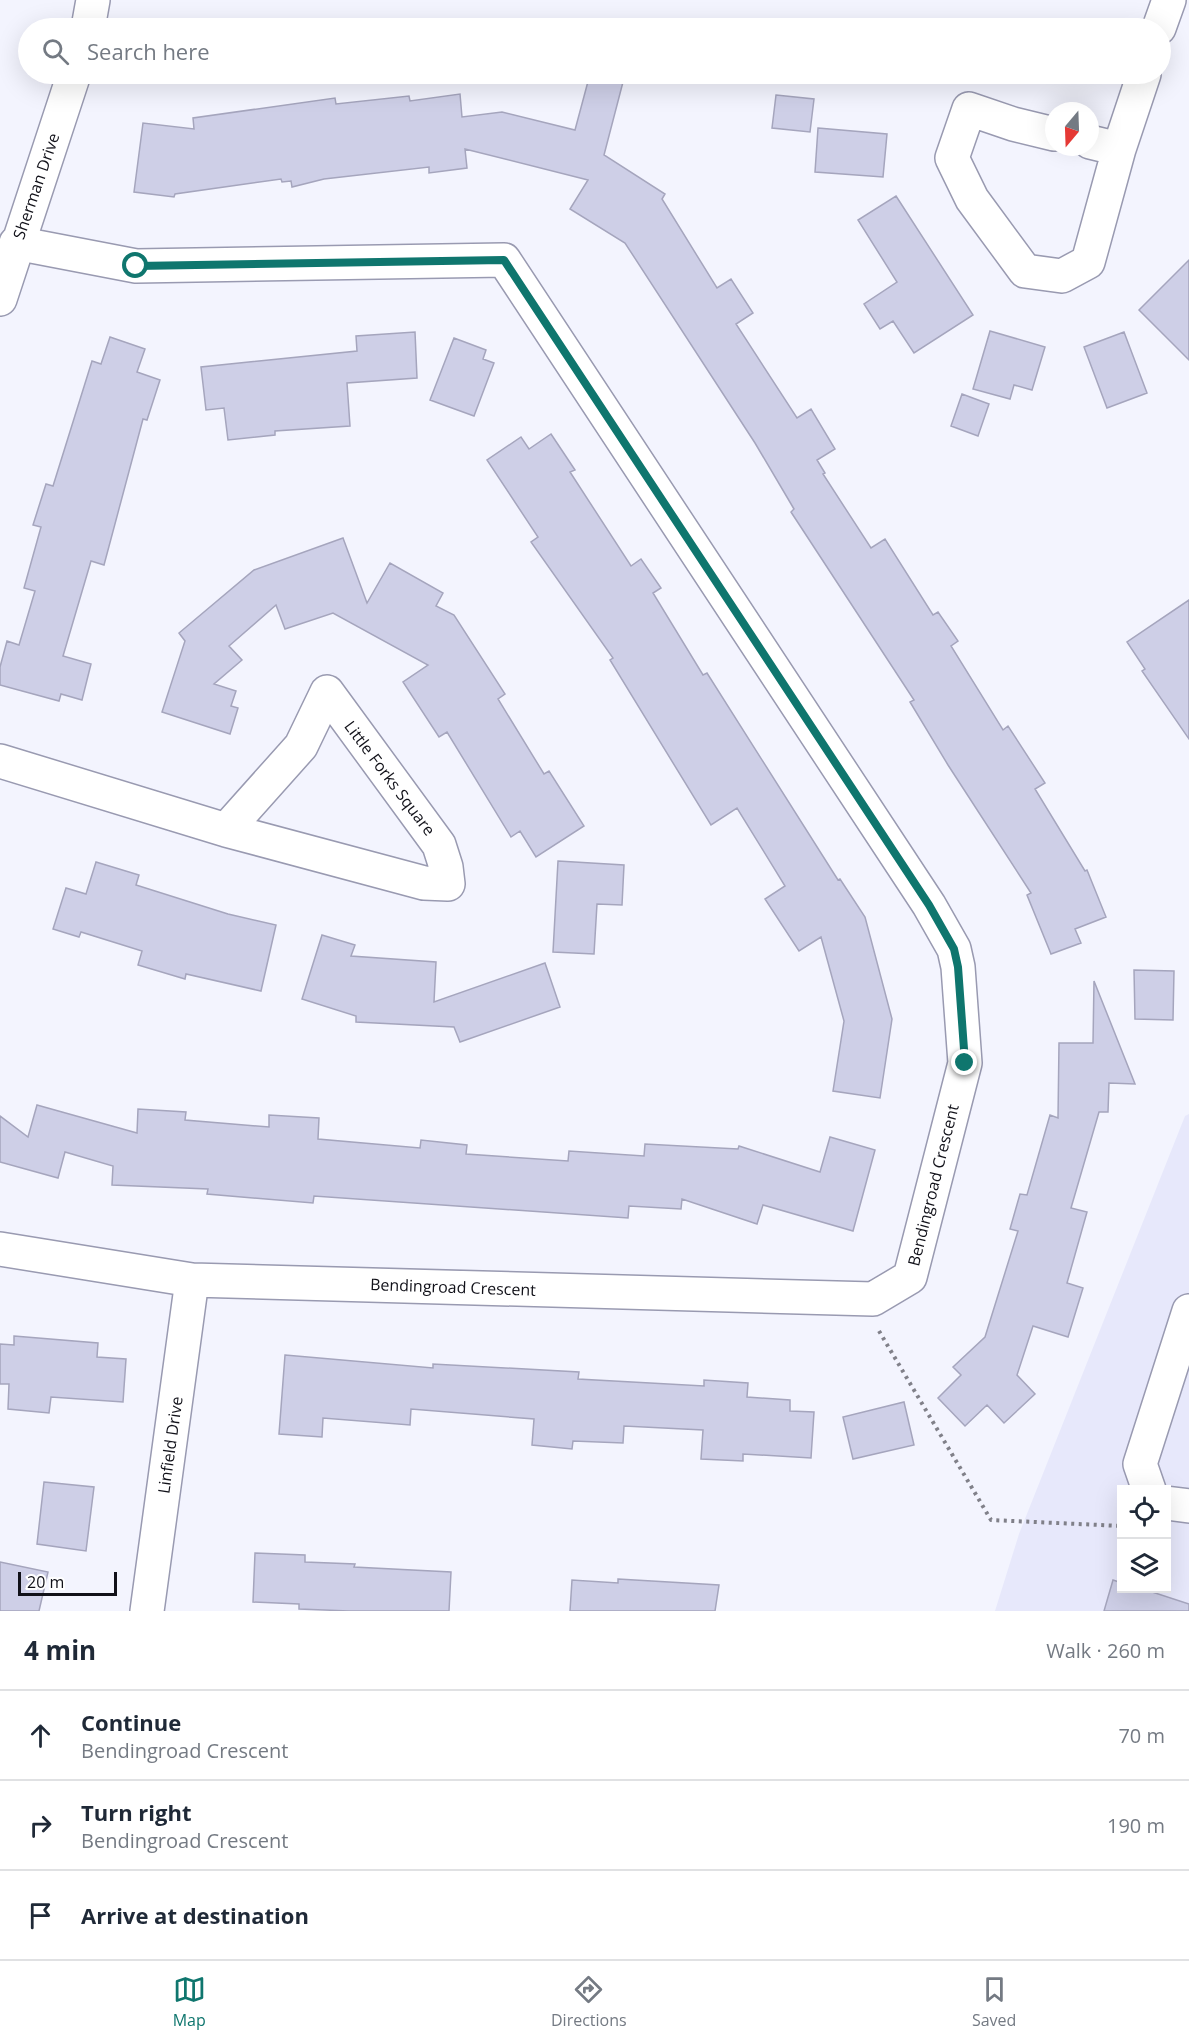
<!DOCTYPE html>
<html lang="en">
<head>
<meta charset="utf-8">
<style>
	:root { --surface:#fff; --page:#f6f6f7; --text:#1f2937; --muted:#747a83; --line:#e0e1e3; --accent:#0f766e }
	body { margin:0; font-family:"Open Sans",sans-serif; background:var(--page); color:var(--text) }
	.controls { position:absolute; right:18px; bottom:18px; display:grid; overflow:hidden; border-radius:0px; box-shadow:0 6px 24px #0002 }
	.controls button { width:54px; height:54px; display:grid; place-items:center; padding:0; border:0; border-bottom:2px solid var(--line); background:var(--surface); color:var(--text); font:30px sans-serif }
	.compass { position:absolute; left:1045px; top:102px; width:54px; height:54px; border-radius:50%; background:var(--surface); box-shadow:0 6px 24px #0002; rotate:199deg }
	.scale { position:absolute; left:18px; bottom:15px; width:99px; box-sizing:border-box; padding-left:6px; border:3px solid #111119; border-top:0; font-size:16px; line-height:21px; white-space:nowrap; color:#111119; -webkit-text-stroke:4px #fff; paint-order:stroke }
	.stop { position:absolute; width:18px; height:18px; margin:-14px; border:4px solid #0f766e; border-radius:50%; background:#fff }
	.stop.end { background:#0f766e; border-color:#fff; box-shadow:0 2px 6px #0008 }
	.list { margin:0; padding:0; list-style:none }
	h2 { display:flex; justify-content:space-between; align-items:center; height:78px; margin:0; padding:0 24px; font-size:26px }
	h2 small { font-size:20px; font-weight:400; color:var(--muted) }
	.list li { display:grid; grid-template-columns:39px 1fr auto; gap:18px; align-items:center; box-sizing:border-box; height:90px; padding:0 24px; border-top:2px solid var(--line) }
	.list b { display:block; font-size:22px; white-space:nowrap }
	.list p { margin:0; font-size:20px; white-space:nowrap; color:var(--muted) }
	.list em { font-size:20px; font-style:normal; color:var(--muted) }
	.icon { flex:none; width:33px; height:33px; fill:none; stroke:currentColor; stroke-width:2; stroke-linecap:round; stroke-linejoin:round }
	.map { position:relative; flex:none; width:1189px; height:1611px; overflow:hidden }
	.search { position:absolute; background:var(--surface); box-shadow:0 6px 24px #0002; left:18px; right:18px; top:18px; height:66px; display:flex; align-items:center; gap:15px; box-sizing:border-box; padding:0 21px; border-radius:33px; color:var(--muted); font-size:22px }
	.sheet { height:348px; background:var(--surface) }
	nav { display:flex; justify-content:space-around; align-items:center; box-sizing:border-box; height:84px; border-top:2px solid var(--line); background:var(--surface); font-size:16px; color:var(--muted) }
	nav a { display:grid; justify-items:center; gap:3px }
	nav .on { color:var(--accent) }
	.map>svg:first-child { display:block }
	.built { fill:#e7e8fb; fill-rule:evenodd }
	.building { fill:#cecfe7; stroke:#a5a5bd; stroke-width:1.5 }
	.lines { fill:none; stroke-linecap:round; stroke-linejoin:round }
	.minor-casing { stroke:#999ab1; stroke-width:36 }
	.path { stroke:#808089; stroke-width:4; stroke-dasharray:3 4.5; stroke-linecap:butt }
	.minor { stroke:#fff; stroke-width:33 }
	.route { stroke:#0f766e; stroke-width:8 }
	.labels { text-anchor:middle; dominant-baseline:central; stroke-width:5; stroke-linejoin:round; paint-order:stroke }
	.street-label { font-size:16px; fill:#111119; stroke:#fff }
</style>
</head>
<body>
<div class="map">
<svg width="1189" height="1611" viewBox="0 0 1189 1611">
	<rect width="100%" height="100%" fill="#f3f4fe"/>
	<path class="built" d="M1189 1114V1611H995L1019 1534 1185 1116ZM1122 1490H1166V1588H1122Z"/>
	<path class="building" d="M590 74 623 82 604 155 665 194 662 199 717 288 731 279 753 313 736 324 797 418 811 409 835 449 817 460 825 473 823 474 871 548 885 539 933 615 938 612 958 641 951 646 1003 730 1008 726 1045 783 1035 789 1085 871 1087 870 1106 917 1075 929 1081 943 1051 954 1027 895 1031 893 948 765 910 702 914 700 791 512 794 509 755 443 625 243 570 209 588 180 465 149 467 168 429 173V167L324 179 292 187 291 181 282 182 281 179 175 194 174 197 134 192 143 123 194 129 193 118 335 98 336 104 409 96 410 101 460 94 462 117 502 112 575 130Z
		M776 95 814 99 810 132 772 128Z
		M818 128 887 134 883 177 815 172Z
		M896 196 973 315 914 353 893 321 880 329 864 304 897 282 858 220Z
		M1189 260V360L1139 310Z
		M990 331 1045 347 1032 390 1014 385 1010 399 973 389Z
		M415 332 417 378 347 383 350 426 275 431V435L228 440 224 408 206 410 201 367 357 351 356 336Z
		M1124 332 1147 393 1107 408 1084 347Z
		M110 337 145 349 137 372 160 380 147 420 143 419 104 565 91 561 63 656 91 664 82 700 61 694 59 701 0 685V667L7 641 19 645 35 591 24 588 41 527 33 525 46 484 53 486 92 361 101 364Z
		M454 338 486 350 483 359 494 363 474 416 430 400Z
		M962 394 989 404 978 436 951 426Z
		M551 434 575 470 570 472 631 566 641 559 661 588 653 593 703 675 707 673 838 880 840 879 865 917 892 1019 880 1098 833 1091 844 1021 821 937 799 951 765 899 785 886 737 808 711 825 610 660 613 658 531 542 538 537 487 460 521 437 529 449Z
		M343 538 367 603 390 563 443 593 436 606 454 615 505 694 498 699 544 774 549 771 584 826 536 857 520 831 511 837 447 732 439 737 403 682 428 665 333 613 285 629 276 605 229 646 242 660 214 684 236 691 231 706 238 708 230 734 162 712 185 641 179 633 254 570Z
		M1189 600V739L1142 671 1145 669 1127 642Z
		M558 861 624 865 622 905 597 904 594 954 553 952Z
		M96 862 139 875 136 885 228 914 276 925 261 991 186 974 185 979 138 965 142 951 81 932 79 937 53 929 66 888 86 894Z
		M322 935 355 945 351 956 436 962 434 1002 545 963 560 1007 460 1042 454 1027 356 1022V1016L302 999Z
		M1134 970 1174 971 1173 1020 1135 1019Z
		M1094 981 1135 1084 1109 1083 1108 1112H1099L1071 1208 1087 1212 1067 1283 1083 1288 1068 1337 1033 1326 1017 1375 1035 1394 1004 1423 987 1405 965 1426 938 1398 961 1375 953 1367 985 1337 1018 1231 1010 1229 1020 1194 1027 1195 1050 1115 1058 1118 1059 1043H1093Z
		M37 1105 137 1133 138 1109 186 1112 185 1120 269 1127V1115L319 1118 318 1139 420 1148 421 1140 467 1145 466 1154 568 1161 569 1151 644 1156 645 1144 738 1149 739 1146 820 1172 830 1137 875 1150 853 1231 763 1205 757 1224 682 1199 681 1209 629 1206 628 1218 314 1196 313 1203 207 1194 208 1189 112 1185 113 1166 65 1152 58 1178 0 1162V1116L28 1137Z
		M14 1336 98 1343 97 1357 126 1359 123 1402 51 1397 49 1413 8 1409 9 1384H0V1344L14 1345Z
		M285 1355 433 1368V1364L579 1372 578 1379 704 1386V1380L748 1383 747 1397 790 1400V1411L814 1412 811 1458 743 1454V1461L701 1459 703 1430 624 1426 623 1443 573 1441 572 1449 532 1445 534 1419 411 1409 410 1425 323 1418 322 1437 279 1434Z
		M904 1402 914 1445 853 1459 843 1417Z
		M44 1482 94 1487 86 1551 37 1544Z
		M255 1553 305 1555V1562L355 1564 354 1567 451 1572 449 1611H349L299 1609V1604L253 1602Z
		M0 1562 48 1572 39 1611H0Z
		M618 1579 719 1585 715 1611H570L572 1580 618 1583Z
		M1113 1580 1122 1583V1588H1140L1189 1604V1611H1104Z"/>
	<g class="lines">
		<g class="minor-casing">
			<path id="minor" d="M88 28 93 0
				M1159 28 1169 0
				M1054 134 1013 124 969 109 952 158 972 199 1025 271 1062 276 1088 262 1119 149 1144 74
				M1090 142 1119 149
				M0 299 74 74
				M0 761 226 830 424 883 448 884 446 867 439 845 327 692 301 746 226 830
				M0 1249 192 1280 873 1299 910 1277 965 1063 958 967 954 949 929 905 504 260 136 266 16 243
				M1149 1490 1140 1464 1189 1311
				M1166 1503 1189 1506
				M147 1611 192 1280"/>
		</g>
		<path class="path" d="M879 1331 991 1520 1122 1526"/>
		<use href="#minor" class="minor"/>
	</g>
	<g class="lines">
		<path class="route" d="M136 266 504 260 929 905 954 949 958 967 965 1063"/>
	</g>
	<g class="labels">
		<g class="street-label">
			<text transform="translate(36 186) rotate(-71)">Sherman Drive</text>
			<text transform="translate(390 778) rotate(53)">Little Forks Square</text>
			<text transform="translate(933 1185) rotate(-76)">Bendingroad Crescent</text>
			<text transform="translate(453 1287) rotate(2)">Bendingroad Crescent</text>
			<text transform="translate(170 1445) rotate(-82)">Linfield Drive</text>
		</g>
	</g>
</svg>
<div class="controls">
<button><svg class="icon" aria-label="locate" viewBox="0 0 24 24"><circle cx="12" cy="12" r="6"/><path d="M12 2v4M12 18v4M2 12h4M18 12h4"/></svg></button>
<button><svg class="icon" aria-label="layers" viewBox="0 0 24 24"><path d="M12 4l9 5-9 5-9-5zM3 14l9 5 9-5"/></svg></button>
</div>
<svg class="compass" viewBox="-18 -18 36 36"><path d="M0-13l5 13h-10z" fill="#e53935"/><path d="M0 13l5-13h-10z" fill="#747a83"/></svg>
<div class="scale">20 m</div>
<div class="stop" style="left:136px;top:266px"></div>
<div class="stop end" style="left:965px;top:1063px"></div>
<div class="search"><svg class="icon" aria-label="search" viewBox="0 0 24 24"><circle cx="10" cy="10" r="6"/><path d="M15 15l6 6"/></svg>Search here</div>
</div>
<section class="sheet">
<h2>4 min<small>Walk · 260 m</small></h2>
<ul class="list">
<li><svg class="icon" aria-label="ahead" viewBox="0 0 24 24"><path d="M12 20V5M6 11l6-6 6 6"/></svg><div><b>Continue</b><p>Bendingroad Crescent</p></div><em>70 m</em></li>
<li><svg class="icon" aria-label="right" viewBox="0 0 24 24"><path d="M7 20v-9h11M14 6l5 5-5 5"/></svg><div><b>Turn right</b><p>Bendingroad Crescent</p></div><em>190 m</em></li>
<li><svg class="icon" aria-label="arrive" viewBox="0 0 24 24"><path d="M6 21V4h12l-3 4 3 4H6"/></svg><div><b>Arrive at destination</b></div></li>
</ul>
</section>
<nav>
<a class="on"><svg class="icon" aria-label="map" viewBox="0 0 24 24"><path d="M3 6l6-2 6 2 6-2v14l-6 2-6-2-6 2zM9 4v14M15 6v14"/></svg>Map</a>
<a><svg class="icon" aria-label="directions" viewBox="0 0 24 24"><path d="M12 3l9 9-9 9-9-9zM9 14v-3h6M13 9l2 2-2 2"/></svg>Directions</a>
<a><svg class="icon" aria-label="saved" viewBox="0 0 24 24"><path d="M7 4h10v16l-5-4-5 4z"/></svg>Saved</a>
</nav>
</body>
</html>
